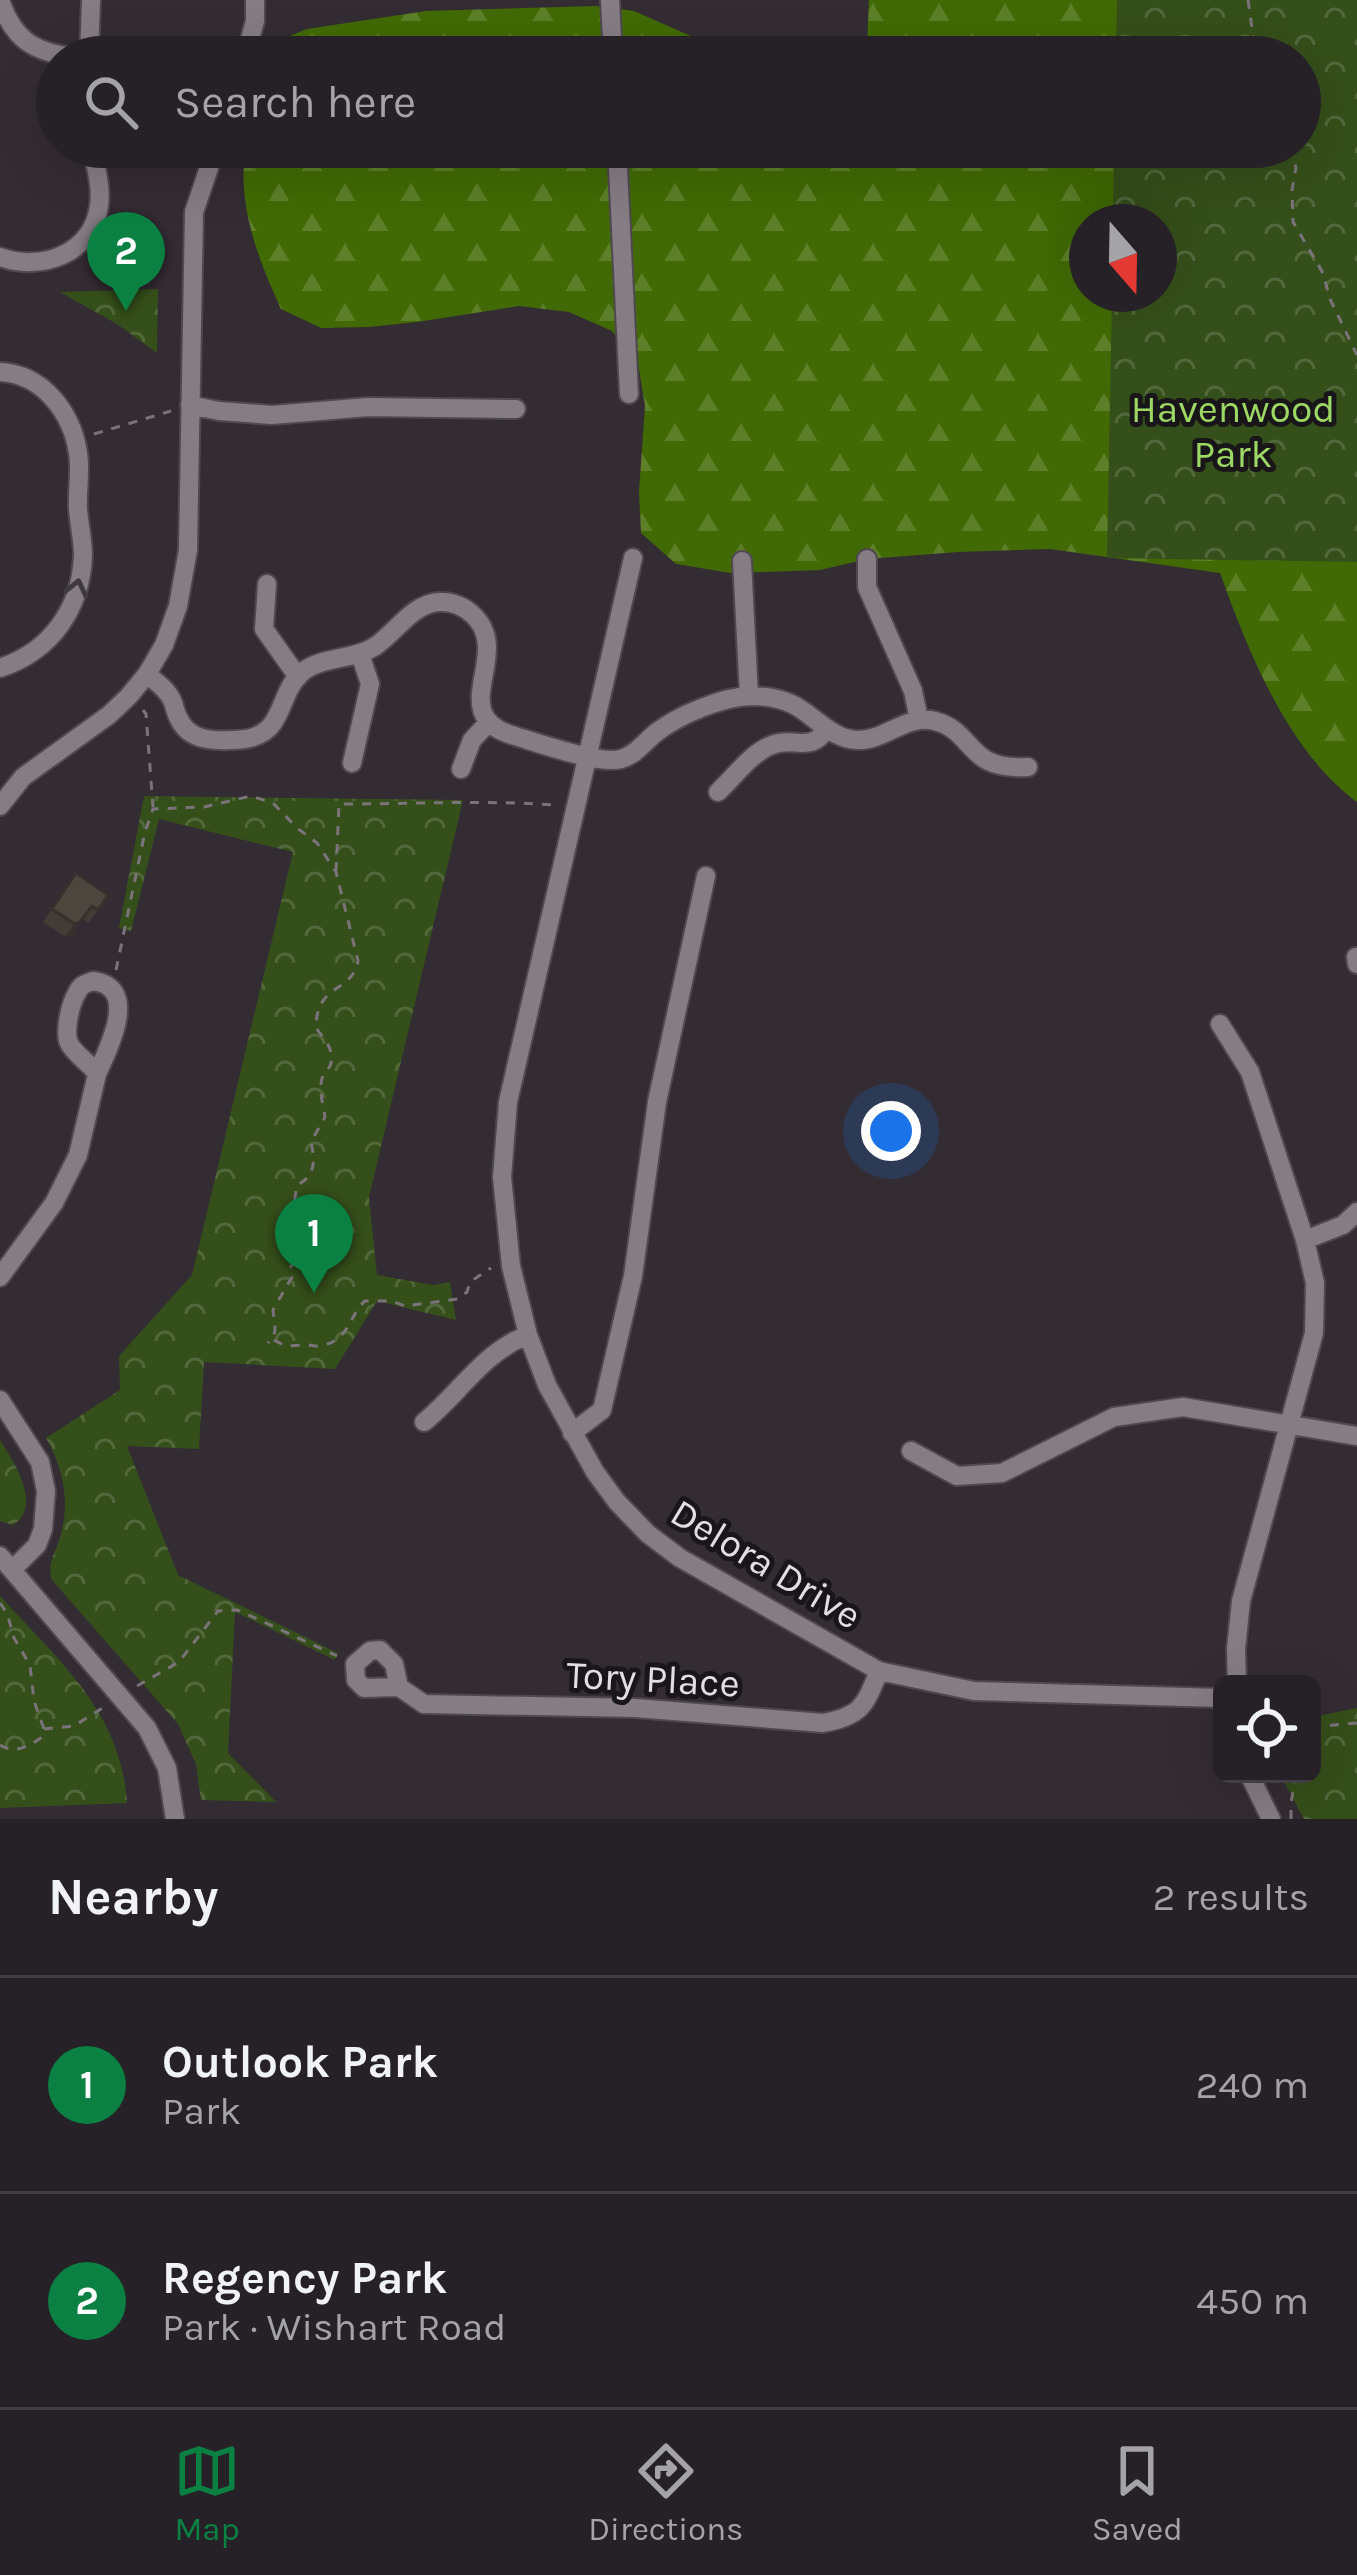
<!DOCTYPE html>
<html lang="en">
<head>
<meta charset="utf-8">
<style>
	:root { --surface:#262126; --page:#2e292e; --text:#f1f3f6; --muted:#a4a3a7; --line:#423e43; --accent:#0b8043 }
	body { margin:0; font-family:Karla,sans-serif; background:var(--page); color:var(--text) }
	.controls { position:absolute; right:36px; bottom:36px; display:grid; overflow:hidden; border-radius:18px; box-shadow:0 12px 48px #0002 }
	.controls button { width:108px; height:108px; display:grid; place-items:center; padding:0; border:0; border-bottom:3px solid var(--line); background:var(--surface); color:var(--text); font:60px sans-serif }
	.compass { position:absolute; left:1069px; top:204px; width:108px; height:108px; border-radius:50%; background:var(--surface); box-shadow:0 12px 48px #0002; rotate:160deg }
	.you { position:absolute; left:891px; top:1131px; width:42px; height:42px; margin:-30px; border:9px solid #fff; border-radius:50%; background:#1a73e8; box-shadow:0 0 0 18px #1a73e833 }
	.badge { display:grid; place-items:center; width:78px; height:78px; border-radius:50%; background:var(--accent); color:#fff; font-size:39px; font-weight:700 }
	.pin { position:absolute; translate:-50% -99px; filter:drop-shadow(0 3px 6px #0008) }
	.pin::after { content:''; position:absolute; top:63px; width:42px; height:36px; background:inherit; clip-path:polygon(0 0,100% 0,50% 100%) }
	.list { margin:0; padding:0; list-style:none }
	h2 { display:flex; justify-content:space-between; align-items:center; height:156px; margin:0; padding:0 48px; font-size:51px }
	h2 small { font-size:39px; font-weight:400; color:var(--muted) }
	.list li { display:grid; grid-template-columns:78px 1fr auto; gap:36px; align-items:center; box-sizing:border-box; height:216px; padding:0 48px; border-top:3px solid var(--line) }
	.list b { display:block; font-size:45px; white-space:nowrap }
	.list p { margin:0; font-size:39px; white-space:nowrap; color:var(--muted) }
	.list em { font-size:39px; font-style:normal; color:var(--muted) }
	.icon { flex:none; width:66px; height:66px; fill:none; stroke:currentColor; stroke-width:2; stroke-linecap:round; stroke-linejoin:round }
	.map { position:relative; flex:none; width:1357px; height:1819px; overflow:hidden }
	.search { position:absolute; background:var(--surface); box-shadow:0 12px 48px #0002; left:36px; right:36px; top:36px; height:132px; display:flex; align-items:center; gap:30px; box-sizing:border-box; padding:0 42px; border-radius:66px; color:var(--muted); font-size:45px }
	.sheet { height:588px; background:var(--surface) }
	nav { display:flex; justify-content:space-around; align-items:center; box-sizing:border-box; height:168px; border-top:3px solid var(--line); background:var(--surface); font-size:33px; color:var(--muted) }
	nav a { display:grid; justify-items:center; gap:6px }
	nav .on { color:var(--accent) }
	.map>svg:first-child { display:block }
	.forest { fill:url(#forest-firs); fill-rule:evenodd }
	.park { fill:url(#park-crowns) }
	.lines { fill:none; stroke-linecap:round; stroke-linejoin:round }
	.minor-casing { stroke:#4f494f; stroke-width:22 }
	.path { stroke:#7a747a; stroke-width:3; stroke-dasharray:9 9; stroke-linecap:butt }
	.minor { stroke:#857c84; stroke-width:18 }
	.wall { fill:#423c36 }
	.shaded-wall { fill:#36312c }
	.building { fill:#4d463f; stroke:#36312c; stroke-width:3 }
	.oneway { stroke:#3f3a3e }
	.labels { text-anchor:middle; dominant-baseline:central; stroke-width:10; stroke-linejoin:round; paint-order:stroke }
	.park-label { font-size:39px; fill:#9dd764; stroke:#191619 }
	.street-label { font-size:39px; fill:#e2dee2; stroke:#191619 }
</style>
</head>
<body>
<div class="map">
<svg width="1357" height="1819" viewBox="0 0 1357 1819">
	<defs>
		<pattern id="forest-firs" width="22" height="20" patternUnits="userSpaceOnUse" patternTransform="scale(3)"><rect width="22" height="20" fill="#416a04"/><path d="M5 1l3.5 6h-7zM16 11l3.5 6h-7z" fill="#5c7f28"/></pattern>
		<pattern id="park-crowns" width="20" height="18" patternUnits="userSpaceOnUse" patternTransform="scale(3)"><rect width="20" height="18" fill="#354f1a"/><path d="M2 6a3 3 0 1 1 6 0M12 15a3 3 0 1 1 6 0" fill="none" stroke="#52683b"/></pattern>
	</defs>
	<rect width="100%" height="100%" fill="#332c33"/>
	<path class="forest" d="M869 0H1357V802C1288 752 1248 651 1220 573L1050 549 958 552 867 559 820 570 731 573 676 564 641 533 639 492 645 406 638 363 612 331 569 312 519 306 417 322 369 327 321 328 281 309C258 259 236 203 246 147H1300V57H824L867 47ZM1087 222H1159V294H1087Z
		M596 6 634 11 709 44 755 57H267L270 44 307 29 426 11Z"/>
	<path class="park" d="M1117 0H1357V562L1107 558 1112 294H1159V222H1113L1114 147H1300V57H1116Z
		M158 289 157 353 117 324 60 292Z
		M144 796 463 800 369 1197 377 1275 433 1285 450 1282 456 1320 377 1301 335 1369 204 1362 199 1449 127 1446 178 1575 338 1653 335 1660 235 1612 228 1753 276 1802 201 1800 196 1764 178 1724 52 1580C46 1563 57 1551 61 1534 70 1500 63 1468 46 1438L120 1390 119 1356 192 1275 293 852 159 819 131 931 119 928Z
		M0 1440C14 1462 43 1506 13 1525L0 1521Z
		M0 1596C57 1659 122 1712 127 1803L0 1808Z
		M1357 1708V1819H1304L1280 1774H1312V1717Z"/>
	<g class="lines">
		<g class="minor-casing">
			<path id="minor" d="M0 0C13 39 34 53 75 57
				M610 0 613 57
				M89 57 91 0
				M245 57 255 21V0
				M617 147 629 394
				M0 257C41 272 92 254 99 206 102 187 95 165 92 147
				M0 372C43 374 72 413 78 453 81 471 77 490 78 509 79 524 83 540 83 555 81 609 51 651 0 668
				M190 405 219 411 272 415 368 407 516 409
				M633 558 508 1102 502 1177 511 1266 528 1335 547 1385 595 1472 617 1502 648 1534 680 1558 879 1671 974 1691 1222 1698
				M867 559V587L913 691 919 720
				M742 561 749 696
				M267 584 264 629 298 677
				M147 674C156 682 167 689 172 700 175 706 175 712 178 717 188 740 210 741 232 740 248 740 263 737 273 723 285 705 286 684 305 670 326 656 353 660 374 647 396 633 412 603 440 602 452 601 465 607 473 615 515 654 442 716 515 736 538 743 600 765 621 759 636 755 645 741 657 732 679 715 722 697 750 696 765 696 780 698 794 705 815 716 831 739 857 740 885 741 906 714 935 721 976 732 965 771 1028 767
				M352 763 370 684 360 654
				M461 769 472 740 488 723
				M718 792C734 777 752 752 772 745 796 736 809 754 827 729
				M0 806 23 777 109 715 129 696 147 674 164 645 178 606 188 550 194 212 216 147
				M1356 957 1357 964
				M93 981C140 987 109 1047 97 1074 90 1063 74 1054 69 1043 64 1032 70 1004 77 993 81 984 85 984 93 981Z
				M1220 1024 1250 1072 1305 1240 1315 1283 1314 1333 1241 1601 1236 1649 1237 1684
				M1305 1240 1343 1225 1357 1212
				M0 1277 54 1203 78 1155 97 1074
				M0 1400 40 1462 46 1491 43 1529 37 1545 12 1570
				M424 1422C459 1394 484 1351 528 1335
				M572 1433 602 1410 633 1276 657 1102 706 876
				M911 1451 957 1476 1002 1473 1114 1417 1183 1407 1357 1436
				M0 1556 147 1728 167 1768 175 1819
				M399 1687 394 1664 380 1650 370 1651 355 1664 356 1680 364 1688 399 1687 424 1704 635 1708 823 1723C862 1716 865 1705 879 1671
				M1249 1774 1271 1819"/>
		</g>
		<path class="path" d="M1248 0 1256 57
			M1291 147 1296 168 1292 190 1293 222 1323 273 1330 299 1357 355
			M94 434 171 411
			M143 710 146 714 153 807
			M336 871 339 804C412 804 484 800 556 805
			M116 970 145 832 153 809 204 807 251 796 273 803 297 828 317 843 336 872 358 961C352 994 316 982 316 1028 325 1040 336 1051 330 1066 328 1069 325 1072 323 1075 318 1089 323 1104 325 1117L311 1142C315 1160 316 1176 297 1185L292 1217 300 1252 290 1268 292 1277 273 1310C274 1324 279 1333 268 1343
			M274 1340C286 1347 289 1346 303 1345 312 1344 315 1348 324 1345 350 1339 349 1315 365 1301H392L405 1306 458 1299 467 1292 470 1282 491 1268
			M0 1603 7 1613 14 1638 30 1665 34 1701 44 1729
			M137 1686 179 1662 218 1611 238 1610 337 1656
			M1312 1727 1357 1723
			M0 1745C15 1754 28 1747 42 1737L44 1729 74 1726 104 1707
			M1291 1819V1803L1296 1774"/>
		<use href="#minor" class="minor"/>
	</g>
	<path class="wall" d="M76 873 108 895 89 923 82 919 71 936 65 937 43 922Z"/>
	<path class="shaded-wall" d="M80 922 71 936 65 937 75 924Z"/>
	<path class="building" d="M76 873 108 895 98 910 92 906 80 922 75 924 52 909Z"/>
	<defs><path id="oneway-chevron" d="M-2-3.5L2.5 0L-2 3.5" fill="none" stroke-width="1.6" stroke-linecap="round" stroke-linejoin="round" transform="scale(3)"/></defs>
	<use class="oneway" href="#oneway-chevron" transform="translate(77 588) rotate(-77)"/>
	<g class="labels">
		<g class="park-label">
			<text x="1233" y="409">Havenwood<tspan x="1233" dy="45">Park</tspan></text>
		</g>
		<g class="street-label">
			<text transform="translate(766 1564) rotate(31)">Delora Drive</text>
			<text transform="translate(653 1679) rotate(3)">Tory Place</text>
		</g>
	</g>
</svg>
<div class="controls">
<button><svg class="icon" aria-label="locate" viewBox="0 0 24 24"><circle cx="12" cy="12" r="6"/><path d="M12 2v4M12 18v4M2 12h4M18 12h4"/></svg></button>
</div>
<svg class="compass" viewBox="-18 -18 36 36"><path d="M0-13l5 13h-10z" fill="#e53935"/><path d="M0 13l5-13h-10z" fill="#a4a3a7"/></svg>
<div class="you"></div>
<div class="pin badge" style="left:314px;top:1293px">1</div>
<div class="pin badge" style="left:126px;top:311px">2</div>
<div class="search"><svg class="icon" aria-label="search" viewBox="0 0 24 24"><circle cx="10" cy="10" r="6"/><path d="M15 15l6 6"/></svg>Search here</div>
</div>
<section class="sheet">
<h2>Nearby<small>2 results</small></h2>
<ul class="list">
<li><span class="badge">1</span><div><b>Outlook Park</b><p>Park</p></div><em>240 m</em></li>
<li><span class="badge">2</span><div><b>Regency Park</b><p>Park · Wishart Road</p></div><em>450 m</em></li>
</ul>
</section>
<nav>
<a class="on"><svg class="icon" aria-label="map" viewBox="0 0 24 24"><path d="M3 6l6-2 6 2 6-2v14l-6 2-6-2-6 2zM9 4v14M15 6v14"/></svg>Map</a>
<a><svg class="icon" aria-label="directions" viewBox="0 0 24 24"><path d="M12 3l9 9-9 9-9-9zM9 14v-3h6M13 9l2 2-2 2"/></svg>Directions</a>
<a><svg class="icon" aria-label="saved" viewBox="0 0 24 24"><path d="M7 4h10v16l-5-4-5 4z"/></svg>Saved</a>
</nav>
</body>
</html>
